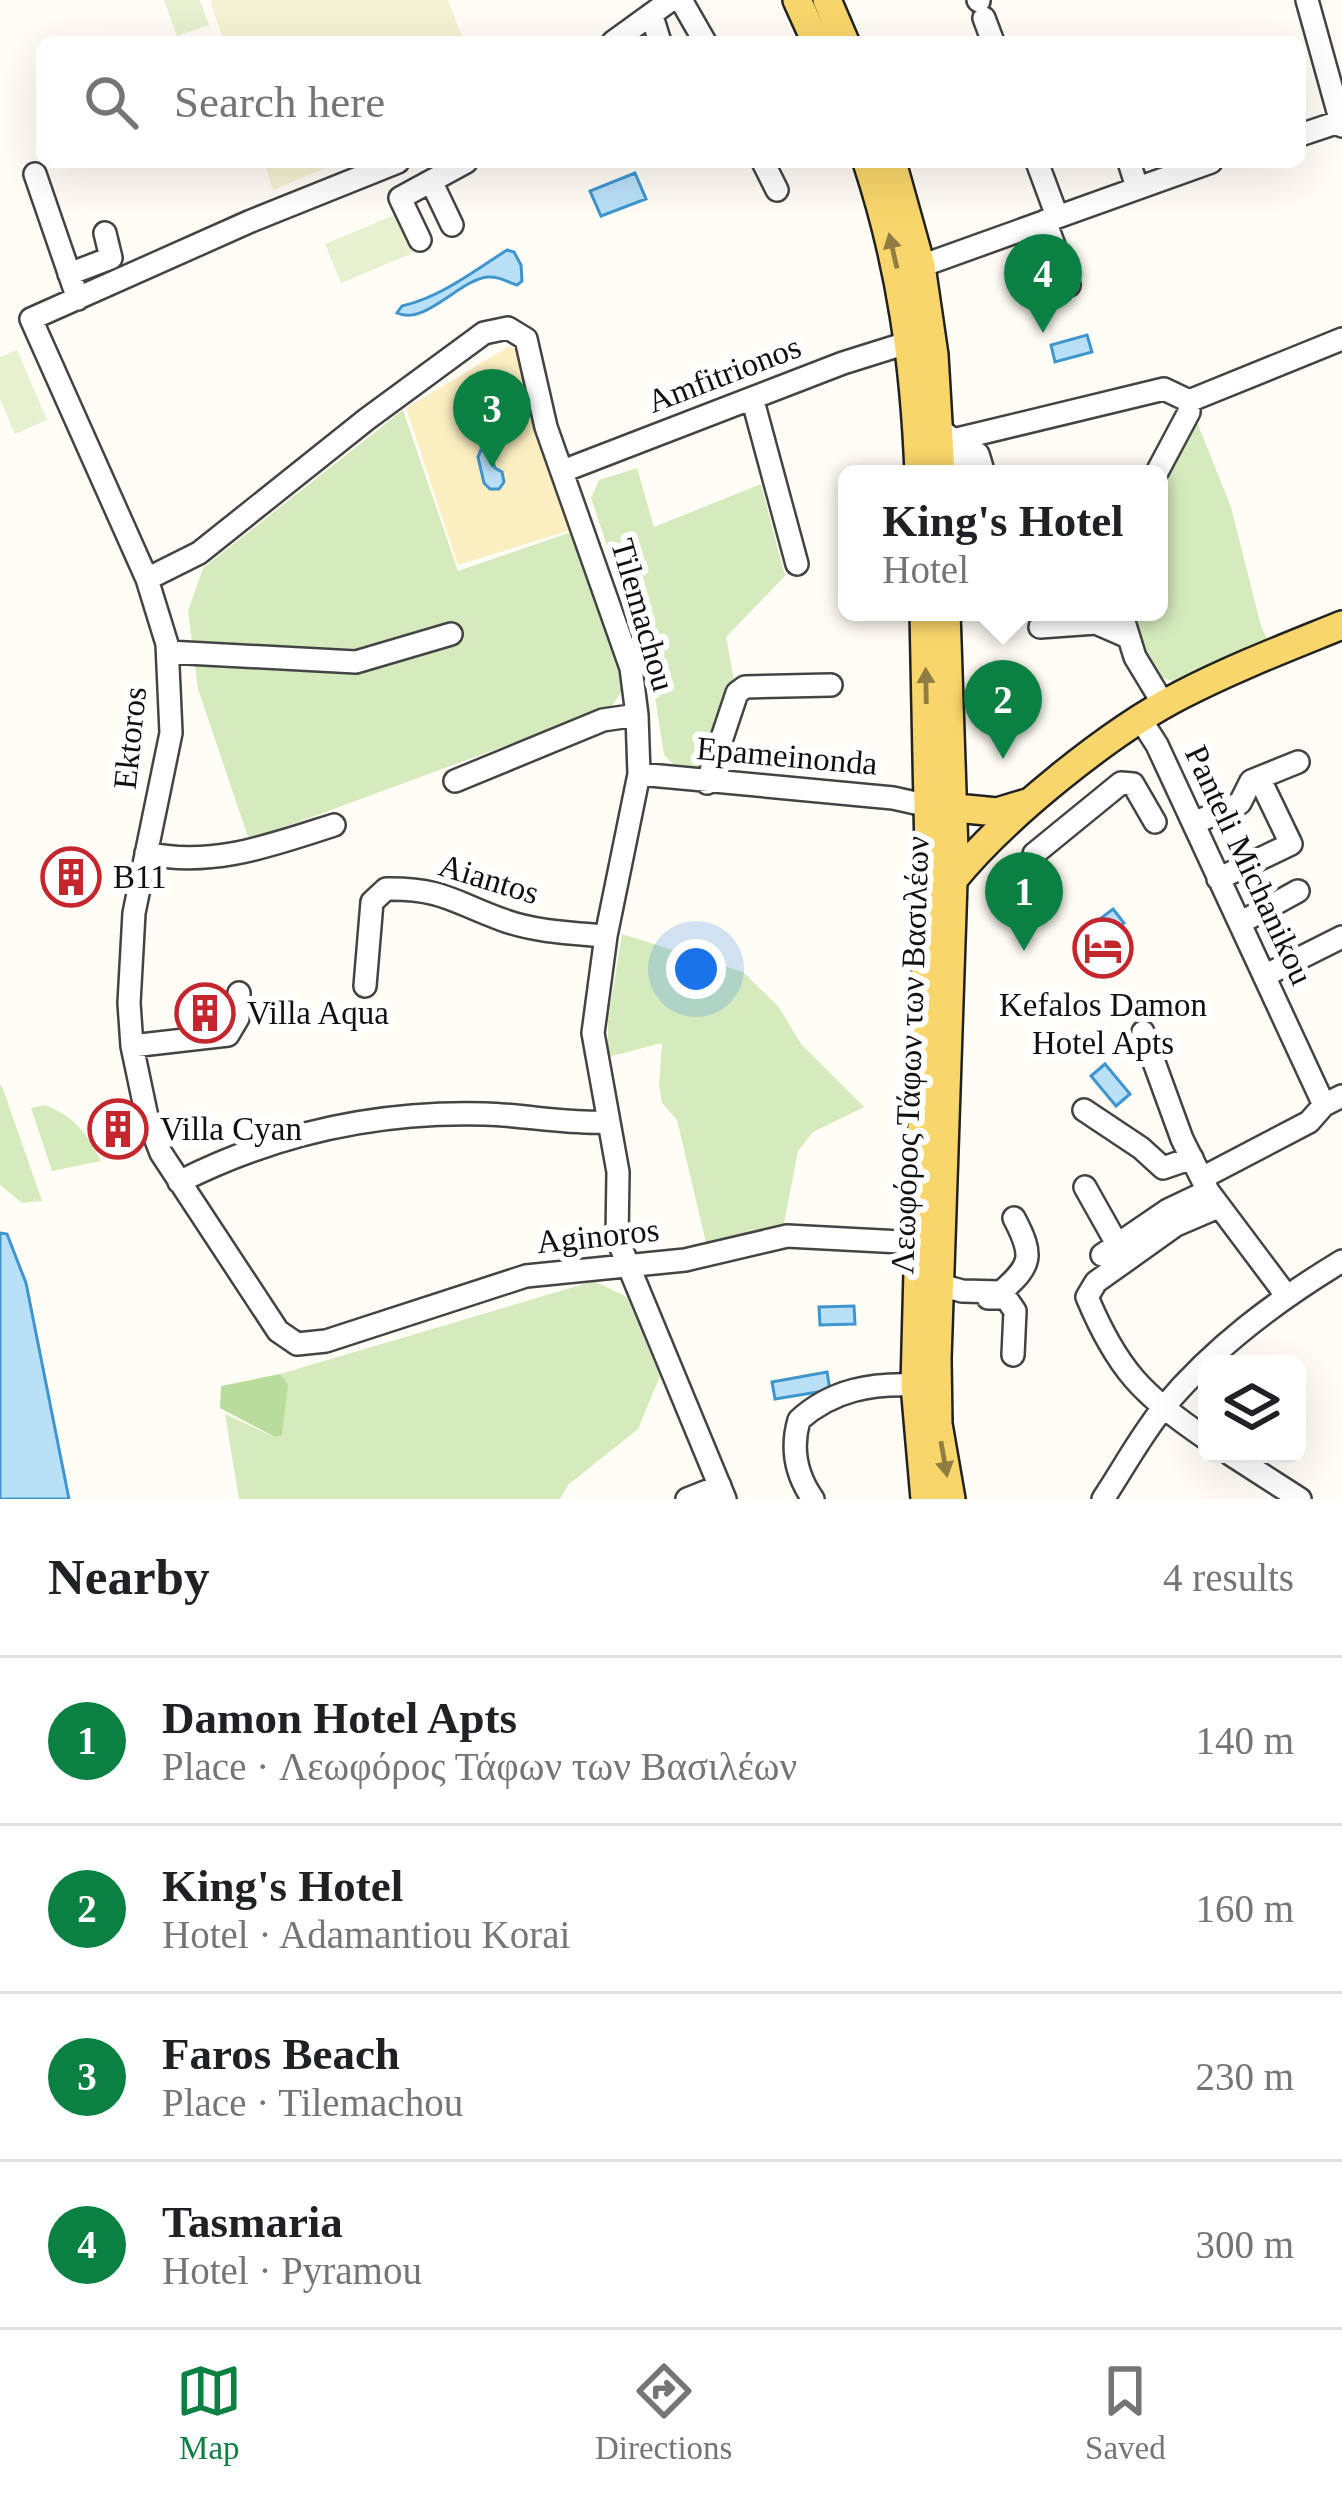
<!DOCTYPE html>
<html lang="en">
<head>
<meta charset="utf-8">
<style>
	:root { --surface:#fff; --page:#f6f6f6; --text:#202124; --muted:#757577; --line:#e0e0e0; --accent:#0b8043 }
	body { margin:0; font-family:Georgia,serif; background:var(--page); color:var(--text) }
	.controls { position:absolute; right:36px; bottom:36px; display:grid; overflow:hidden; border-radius:18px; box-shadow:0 12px 48px #0002 }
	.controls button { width:108px; height:108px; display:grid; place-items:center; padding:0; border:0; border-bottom:3px solid var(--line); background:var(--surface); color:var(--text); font:60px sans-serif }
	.you { position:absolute; left:696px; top:969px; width:42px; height:42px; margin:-30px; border:9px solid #fff; border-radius:50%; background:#1a73e8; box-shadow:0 0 0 18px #1a73e833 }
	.badge { display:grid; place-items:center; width:78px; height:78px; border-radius:50%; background:var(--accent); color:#fff; font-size:39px; font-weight:700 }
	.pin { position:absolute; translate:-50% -99px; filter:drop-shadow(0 3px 6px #0008) }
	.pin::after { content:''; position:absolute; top:63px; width:42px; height:36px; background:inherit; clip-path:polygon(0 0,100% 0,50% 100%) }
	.popup { position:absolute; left:838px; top:465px; width:330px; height:156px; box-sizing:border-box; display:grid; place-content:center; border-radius:18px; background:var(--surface); filter:drop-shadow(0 3px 9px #0005); font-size:39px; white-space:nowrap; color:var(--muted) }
	.popup b { font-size:45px; color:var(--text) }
	.popup::after { content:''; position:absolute; left:50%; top:100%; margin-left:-24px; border:24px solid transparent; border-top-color:var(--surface) }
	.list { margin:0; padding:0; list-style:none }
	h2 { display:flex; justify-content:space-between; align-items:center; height:156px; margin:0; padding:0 48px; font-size:51px }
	h2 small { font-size:39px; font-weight:400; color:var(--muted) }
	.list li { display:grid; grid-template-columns:78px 1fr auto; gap:36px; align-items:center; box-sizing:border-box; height:168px; padding:0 48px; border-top:3px solid var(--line) }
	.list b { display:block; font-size:45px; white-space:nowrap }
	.list p { margin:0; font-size:39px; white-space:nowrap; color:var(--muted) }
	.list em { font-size:39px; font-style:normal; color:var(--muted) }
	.icon { flex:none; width:66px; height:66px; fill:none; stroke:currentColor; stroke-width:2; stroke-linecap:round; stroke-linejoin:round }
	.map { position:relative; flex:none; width:1342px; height:1499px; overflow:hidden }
	.search { position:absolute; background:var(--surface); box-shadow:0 12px 48px #0002; left:36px; right:36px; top:36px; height:132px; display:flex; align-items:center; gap:30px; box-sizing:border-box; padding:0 42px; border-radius:18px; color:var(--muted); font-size:45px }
	.sheet { height:828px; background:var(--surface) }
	nav { display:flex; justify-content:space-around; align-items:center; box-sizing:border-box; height:168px; border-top:3px solid var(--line); background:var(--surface); font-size:33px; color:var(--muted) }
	nav a { display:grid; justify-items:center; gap:6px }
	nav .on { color:var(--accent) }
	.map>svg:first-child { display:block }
	.farmland { fill:#f6f3d4 }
	.green { fill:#d5ebbd }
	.forest { fill:#b9dc9c }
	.sand { fill:#fbeec1 }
	.pitch { fill:#e6f2cf }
	.water { fill:#b9e0f7; stroke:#3f96cf; stroke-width:3 }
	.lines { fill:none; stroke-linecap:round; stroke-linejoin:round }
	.minor-casing { stroke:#444; stroke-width:26 }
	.major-casing { stroke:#222; stroke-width:32 }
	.minor { stroke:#fff; stroke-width:21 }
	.major { stroke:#f9d66b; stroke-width:27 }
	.oneway { fill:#917d42 }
	.labels { text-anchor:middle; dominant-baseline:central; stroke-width:12; stroke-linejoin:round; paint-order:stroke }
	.street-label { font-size:33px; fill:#111; stroke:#fff }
	.poi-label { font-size:33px; fill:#111; stroke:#fff; text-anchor:start }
</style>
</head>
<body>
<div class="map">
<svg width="1342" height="1499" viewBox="0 0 1342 1499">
	<rect width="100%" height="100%" fill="#fffdf5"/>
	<path class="farmland" d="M210 0H448L464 42H224Z
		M264 162H340L273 190Z"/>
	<path class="green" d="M403 410 458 571 577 530 625 687 611 707 249 840 198 689 188 611 203 568Z
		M1195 417 1231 507 1261 626 1270 645 1182 684 1160 677 1134 630 1131 612H1159V482Z
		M637 468 654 527 761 484 785 576 726 637 738 702 715 770 678 769 664 755 653 684 591 498 599 480Z
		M622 934 743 972 778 1006 801 1044 864 1107 813 1132 798 1151 784 1223 707 1247 677 1120 662 1103 659 1084 662 1043 608 1057V1020Z
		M0 1085 2 1086 42 1201 22 1203 0 1185Z
		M45 1105C75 1117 86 1132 101 1161L52 1171 31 1108Z
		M594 1281 627 1297 660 1376 638 1429 568 1485 560 1499H239L225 1414 274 1437 287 1385 280 1374Z"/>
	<path class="forest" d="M280 1374 288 1385 282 1435 275 1437 220 1408 221 1386Z"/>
	<path class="sand" d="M508 347 519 350 577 528 458 565 406 408Z"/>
	<path class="pitch" d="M164 0H200L209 25 177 36Z
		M397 214 413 253 341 283 325 244Z
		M17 350 47 420 15 434 0 399V357Z"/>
	<path class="water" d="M635 173 646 199 601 216 590 191Z
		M507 250 514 252 521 265 522 281 517 285C507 282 500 276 488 277 460 279 425 326 397 313L402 306C441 297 474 271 507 250Z
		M1087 335 1092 352 1055 362 1051 345Z
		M481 450H490L495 468 502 472 504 482 499 489H490L484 483 478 457Z
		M1113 909 1124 923 1096 945 1084 931Z
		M1105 1064 1130 1094 1116 1106 1091 1076Z
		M0 1233 7 1234 26 1283 69 1499H0Z
		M854 1306 855 1324 820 1325 819 1307Z
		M827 1372 830 1390 775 1399 772 1382Z"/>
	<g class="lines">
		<g class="minor-casing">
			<path id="minor" d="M681 0 705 42
				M978 0 979 1
				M1307 0 1342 126
				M652 16 660 42
				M984 18 993 42
				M613 42 671 0
				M1300 135 1342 121
				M398 162 251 221 31 319 147 579 167 644 171 733 134 913 129 1003 132 1046 147 1117 161 1153 278 1331 297 1344 326 1341 526 1276 685 1260 787 1236 920 1243
				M763 162 777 190
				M1037 162 1057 216
				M1129 162 1137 187
				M35 174 78 299
				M432 183 452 225
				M1045 221 1069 285
				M420 240 400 198 466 162
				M921 266 1211 162
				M69 274 111 258 105 233
				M753 401 797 564
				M1189 401 1342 339
				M940 429 953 440 1164 389 1189 401
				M953 440 978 454 984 474
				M953 440 960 452 963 474
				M563 471 843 363 910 342
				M1156 474 1189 412V401
				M147 579 199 553 367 419 484 333 508 328 526 339 546 427 631 668 637 715 639 774 606 936 593 1033 618 1172 617 1238 725 1499
				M1121 612 1135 657 1164 705
				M1040 627 1096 623 1126 636
				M168 652 356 662 451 634
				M1141 720 1157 745 1324 1105
				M639 774 893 798 929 806
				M455 781 603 720 637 715
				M707 783 737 693 745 687 831 685
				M1194 823 1240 803 1251 781 1298 762
				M146 853C211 868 272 845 334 825
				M1034 854 1121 783 1133 784 1155 822
				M1218 879 1291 844 1265 790
				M1240 923 1298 891
				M1264 976 1342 937
				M365 986 372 902 386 889C443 888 455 903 503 920 536 932 571 933 606 936
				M1143 1032 1182 1139 1208 1191 1286 1295
				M132 1046 228 1035 238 1018 239 993
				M1084 1110 1141 1148 1163 1168 1192 1158
				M1202 1178 1309 1122 1324 1105 1342 1096
				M179 1182C276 1133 376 1111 485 1114 525 1115 566 1124 606 1122
				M1085 1187 1117 1244
				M1102 1255 1168 1210 1208 1191
				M940 1285 962 1291 1001 1292C1032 1265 1034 1256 1014 1218
				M988 1298H1006L1015 1311 1013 1355
				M1207 1439C1143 1396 1117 1369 1087 1297L1096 1282 1176 1225 1218 1207
				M1230 1454 1300 1499
				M687 1499 720 1486
				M813 1499C796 1475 791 1448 799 1420 832 1390 872 1383 915 1385
				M1103 1499C1123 1469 1141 1435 1164 1407 1214 1347 1276 1301 1342 1261"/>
		</g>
		<g class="major-casing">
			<path id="major" d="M797 0 816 42
				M827 0 845 42
				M867 162C901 265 915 366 919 474
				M892 162 921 266 934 355 941 474
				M924 612 929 853 915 1385 925 1499
				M946 612 954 852 937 1359 938 1424 951 1499
				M935 806 997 812 1027 803
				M953 880C1003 818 1109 732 1181 695 1233 668 1288 647 1342 625"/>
		</g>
		<use href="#minor" class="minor"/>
		<use href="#major" class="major"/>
	</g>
	<defs><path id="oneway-solid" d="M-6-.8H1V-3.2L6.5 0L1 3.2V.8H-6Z" transform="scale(3)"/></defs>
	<g class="oneway">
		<use href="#oneway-solid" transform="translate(893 251) rotate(-103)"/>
		<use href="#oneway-solid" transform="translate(926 686) rotate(-91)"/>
		<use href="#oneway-solid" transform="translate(944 1459) rotate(80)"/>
	</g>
	<defs>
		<g id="building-ring" transform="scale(3)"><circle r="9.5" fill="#fff" stroke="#c4262e" stroke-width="1.5"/><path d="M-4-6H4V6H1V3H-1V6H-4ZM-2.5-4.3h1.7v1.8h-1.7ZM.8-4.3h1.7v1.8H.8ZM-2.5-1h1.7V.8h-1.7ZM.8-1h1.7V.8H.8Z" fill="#c4262e"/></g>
		<g id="hotel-ring" transform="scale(3)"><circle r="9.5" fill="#fff" stroke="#c4262e" stroke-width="1.5"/><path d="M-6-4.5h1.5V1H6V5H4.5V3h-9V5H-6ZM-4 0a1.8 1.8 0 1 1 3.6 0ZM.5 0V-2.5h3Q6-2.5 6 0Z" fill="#c4262e"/></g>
	</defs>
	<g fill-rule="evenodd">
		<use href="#building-ring" x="71" y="877"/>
		<use href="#hotel-ring" x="1103" y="948"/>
		<use href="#building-ring" x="205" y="1013"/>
		<use href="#building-ring" x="118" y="1129"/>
	</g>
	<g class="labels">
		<g class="street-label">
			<text transform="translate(724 374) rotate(-21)">Amfitrionos</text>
			<text transform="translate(643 615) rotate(74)">Tilemachou</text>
			<text transform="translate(130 738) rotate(-84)">Ektoros</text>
			<text transform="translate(787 756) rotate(5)">Epameinonda</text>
			<text transform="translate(1249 865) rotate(65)">Panteli Michanikou</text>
			<text transform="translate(489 879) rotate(17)">Aiantos</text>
			<text transform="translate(910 1055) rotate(-88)">Λεωφόρος Τάφων των Βασιλέων</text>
			<text transform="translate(598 1236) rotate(-6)">Aginoros</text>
		</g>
		<g class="poi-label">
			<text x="113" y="877">B11</text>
			<text x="1103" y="1005" text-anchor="middle">Kefalos Damon<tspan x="1103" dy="38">Hotel Apts</tspan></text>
			<text x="247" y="1013">Villa Aqua</text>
			<text x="160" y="1129">Villa Cyan</text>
		</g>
	</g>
</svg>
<div class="controls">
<button><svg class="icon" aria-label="layers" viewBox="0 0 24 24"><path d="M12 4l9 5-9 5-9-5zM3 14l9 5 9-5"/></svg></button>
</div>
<div class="you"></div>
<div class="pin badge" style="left:1024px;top:951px">1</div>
<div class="pin badge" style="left:1003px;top:759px">2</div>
<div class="popup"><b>King's Hotel</b>Hotel</div>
<div class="pin badge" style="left:492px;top:468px">3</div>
<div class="pin badge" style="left:1043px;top:333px">4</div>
<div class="search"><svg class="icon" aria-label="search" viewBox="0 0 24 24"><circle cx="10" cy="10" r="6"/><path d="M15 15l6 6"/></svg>Search here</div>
</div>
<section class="sheet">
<h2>Nearby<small>4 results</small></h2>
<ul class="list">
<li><span class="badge">1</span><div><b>Damon Hotel Apts</b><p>Place · Λεωφόρος Τάφων των Βασιλέων</p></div><em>140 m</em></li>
<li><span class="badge">2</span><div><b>King's Hotel</b><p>Hotel · Adamantiou Korai</p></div><em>160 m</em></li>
<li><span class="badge">3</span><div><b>Faros Beach</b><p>Place · Tilemachou</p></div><em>230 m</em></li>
<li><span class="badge">4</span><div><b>Tasmaria</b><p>Hotel · Pyramou</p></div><em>300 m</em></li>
</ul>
</section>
<nav>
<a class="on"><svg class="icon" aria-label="map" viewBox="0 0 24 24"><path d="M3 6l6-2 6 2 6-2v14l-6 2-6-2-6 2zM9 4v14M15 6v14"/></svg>Map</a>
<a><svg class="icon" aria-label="directions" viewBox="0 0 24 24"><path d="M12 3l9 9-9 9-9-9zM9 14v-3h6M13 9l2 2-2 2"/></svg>Directions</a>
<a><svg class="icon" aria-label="saved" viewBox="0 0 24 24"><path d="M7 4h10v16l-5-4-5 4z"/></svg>Saved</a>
</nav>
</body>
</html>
